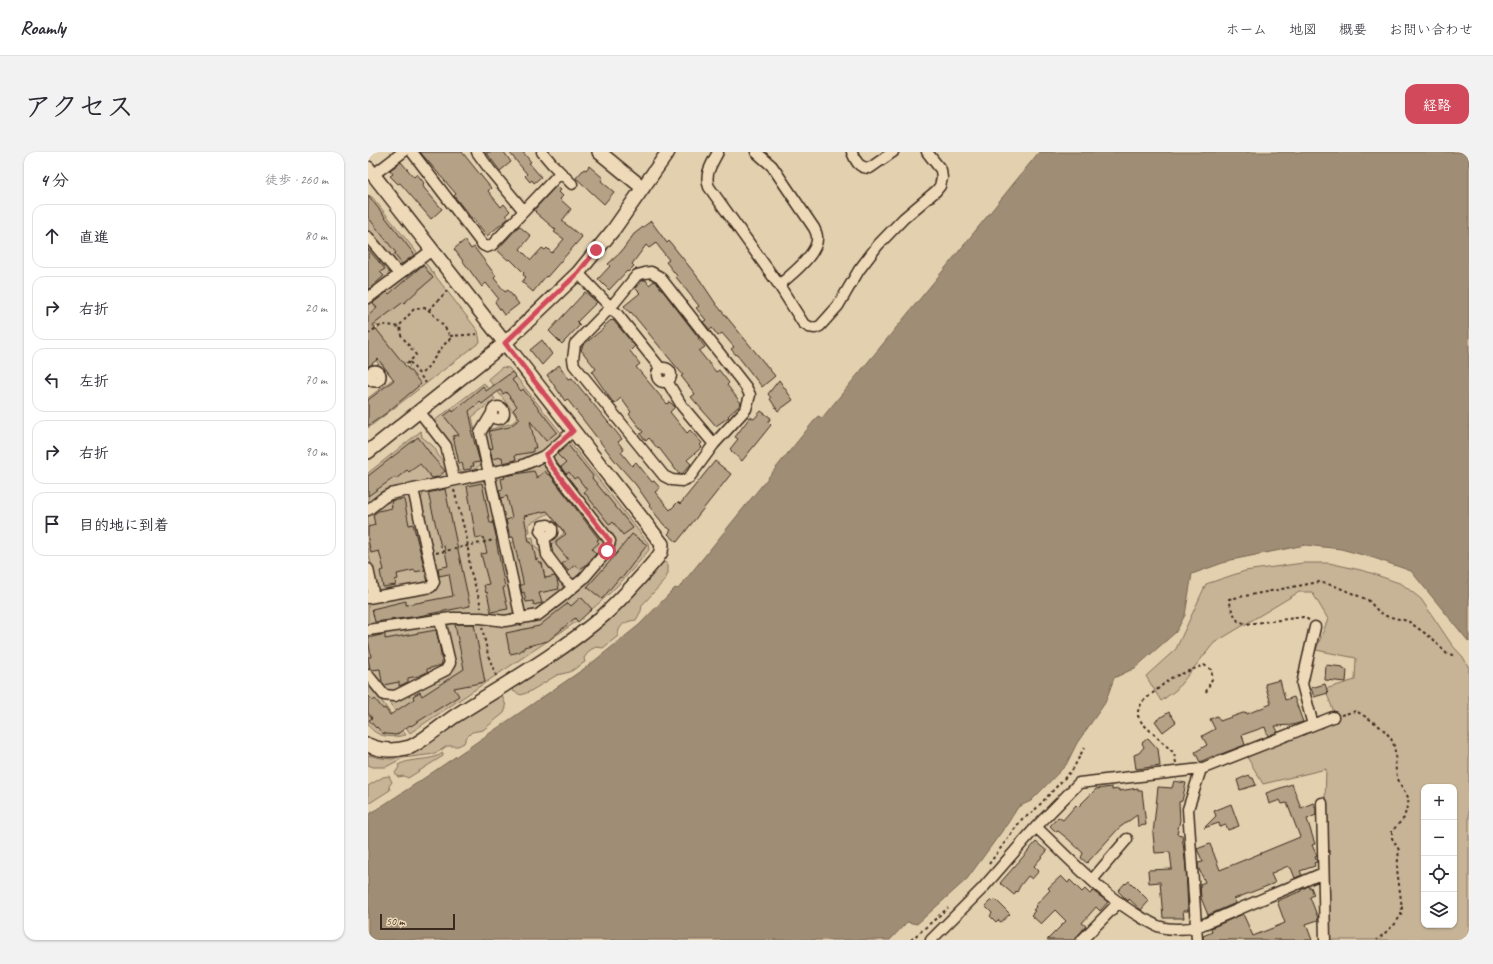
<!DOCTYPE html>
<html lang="ja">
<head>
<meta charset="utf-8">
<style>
	:root { --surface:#fff; --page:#f2f2f3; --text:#2b2b33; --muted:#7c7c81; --line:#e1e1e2; --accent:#d1495b }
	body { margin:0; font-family:Caveat,"Klee One",sans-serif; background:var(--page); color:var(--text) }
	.controls { position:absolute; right:12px; bottom:12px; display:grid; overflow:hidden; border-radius:8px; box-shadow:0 1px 3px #0004 }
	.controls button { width:36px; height:36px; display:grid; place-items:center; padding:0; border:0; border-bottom:1px solid var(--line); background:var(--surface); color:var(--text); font:20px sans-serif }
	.scale { position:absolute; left:12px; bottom:10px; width:75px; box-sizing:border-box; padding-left:4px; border:2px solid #3b2a1e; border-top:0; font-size:11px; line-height:14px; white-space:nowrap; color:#3b2a1e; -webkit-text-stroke:3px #eedab8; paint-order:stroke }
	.stop { position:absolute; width:12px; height:12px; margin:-9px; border:3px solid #d1495b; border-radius:50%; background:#fff }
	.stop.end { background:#d1495b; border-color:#fff; box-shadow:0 1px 4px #0008 }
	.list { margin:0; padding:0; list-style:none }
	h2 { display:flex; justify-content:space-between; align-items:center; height:52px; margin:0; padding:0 16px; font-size:17px }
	h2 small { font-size:13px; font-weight:400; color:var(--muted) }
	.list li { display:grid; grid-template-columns:26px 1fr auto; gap:12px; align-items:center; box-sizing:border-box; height:64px; margin:0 8px 8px; padding:0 8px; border:1px solid var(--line); border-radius:12px }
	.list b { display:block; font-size:15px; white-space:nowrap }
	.list em { font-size:13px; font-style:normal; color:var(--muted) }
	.icon { flex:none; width:22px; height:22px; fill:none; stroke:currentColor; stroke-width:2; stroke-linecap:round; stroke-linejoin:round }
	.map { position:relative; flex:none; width:1101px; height:788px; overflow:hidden; border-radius:12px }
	header { display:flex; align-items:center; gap:24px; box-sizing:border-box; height:56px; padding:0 20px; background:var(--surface); border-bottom:1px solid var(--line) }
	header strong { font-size:19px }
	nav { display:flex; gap:22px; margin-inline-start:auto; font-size:14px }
	.intro { display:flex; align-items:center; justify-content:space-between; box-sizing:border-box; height:96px; padding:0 24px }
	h1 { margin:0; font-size:28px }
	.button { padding:10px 18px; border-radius:12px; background:var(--accent); color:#fff; font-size:14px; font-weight:700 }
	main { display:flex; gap:24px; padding:0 24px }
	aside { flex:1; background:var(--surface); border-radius:12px; box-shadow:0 1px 3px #0004 }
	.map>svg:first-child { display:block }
	.green { fill:#c7b497; stroke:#816f5a; fill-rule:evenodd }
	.water { fill:#a08d75; stroke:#786552 }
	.building { fill:#b4a186; stroke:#3b2a1e }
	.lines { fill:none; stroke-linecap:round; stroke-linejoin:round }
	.minor-casing { stroke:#3b2a1e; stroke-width:13 }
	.tertiary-casing { stroke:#3b2a1e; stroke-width:16 }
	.path { stroke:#3b2a1e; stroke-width:2; stroke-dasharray:3 3; stroke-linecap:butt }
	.minor { stroke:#eedab8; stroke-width:10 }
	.tertiary { stroke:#eedab8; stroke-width:13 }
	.route { stroke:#d1495b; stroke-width:5 }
</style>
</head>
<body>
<header>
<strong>Roamly</strong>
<nav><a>ホーム</a><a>地図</a><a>概要</a><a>お問い合わせ</a></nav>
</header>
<div class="intro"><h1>アクセス</h1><a class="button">経路</a></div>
<main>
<aside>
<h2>4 分<small>徒歩 · 260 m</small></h2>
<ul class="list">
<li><svg class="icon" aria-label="ahead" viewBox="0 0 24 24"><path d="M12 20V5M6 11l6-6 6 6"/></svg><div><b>直進</b></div><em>80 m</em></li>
<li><svg class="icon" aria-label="right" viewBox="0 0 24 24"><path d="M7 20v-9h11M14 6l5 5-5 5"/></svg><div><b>右折</b></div><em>20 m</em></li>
<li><svg class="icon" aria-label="left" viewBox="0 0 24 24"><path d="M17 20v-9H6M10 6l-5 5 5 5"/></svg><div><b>左折</b></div><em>70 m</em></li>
<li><svg class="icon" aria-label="right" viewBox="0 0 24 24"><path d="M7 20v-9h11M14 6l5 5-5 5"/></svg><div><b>右折</b></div><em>90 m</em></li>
<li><svg class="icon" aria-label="arrive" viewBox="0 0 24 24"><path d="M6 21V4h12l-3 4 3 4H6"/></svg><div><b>目的地に到着</b></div></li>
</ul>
</aside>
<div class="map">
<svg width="1101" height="788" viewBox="0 0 1101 788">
	<rect width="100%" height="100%" fill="#e3d0af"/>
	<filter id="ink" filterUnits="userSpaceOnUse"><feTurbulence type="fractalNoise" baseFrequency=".025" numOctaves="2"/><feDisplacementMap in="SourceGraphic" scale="8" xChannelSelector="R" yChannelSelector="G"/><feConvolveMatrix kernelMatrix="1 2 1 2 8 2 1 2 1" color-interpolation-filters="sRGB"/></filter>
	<g filter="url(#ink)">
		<path class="green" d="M0 43 4 45 50 102 36 112 30 114 26 110 0 78Z
			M0 91 20 115C20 117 21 120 21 122 20 127 5 137 0 141Z
			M55 108 110 179 112 190 0 276V246L42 214 38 210 22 223 14 212 12 214 8 208 0 215V185L11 176 9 173 0 179V151Z
			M134 215 141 216 194 282C186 289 178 297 169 303 160 308 132 316 123 312L117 279 144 271 150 266 120 227Z
			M116 231 127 247 104 265 114 311C107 319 98 323 88 317L81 289 66 269Z
			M53 279 54 285C57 288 61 290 64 293 71 300 68 306 79 310L82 322 77 325 0 353V321Z
			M200 288 280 391 281 398C259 425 236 449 208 470L42 581 21 550 27 549 87 517V514L79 476C84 462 133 476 146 473 152 472 159 471 164 470 191 462 226 421 245 400L248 393 245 383 185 307 187 300Z
			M173 311 177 312 237 389 236 395 208 426 203 427 182 400 181 394 196 381 181 361 161 372 162 380 141 386 128 331 132 324 160 318Z
			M110 328H114L119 333 147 458C138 469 122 461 110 461 73 461 37 468 0 473V451L62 441C67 435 70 431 70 423L53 347 56 339Z
			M36 344 41 345 44 347 61 428 59 430 55 432 14 439 9 438 0 398V363L22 346Z
			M165 385 166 392 193 429 195 435V439C185 446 167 464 156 458L141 391Z
			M295 409 300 412V421L297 428 274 453 273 459 268 468C258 469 250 473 250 484L235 496 228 495 222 498 216 506 217 510 202 520 189 523 161 540 153 543 145 539 144 535Z
			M935 411H961L997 419 1034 432 1053 447 1084 493 1095 505 1101 516V788H961V712L957 651 958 617 895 632 878 603 969 568 957 537 987 528 988 506 948 498 960 467 944 440H931L846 491 808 538 793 549 778 524 808 497 838 432 877 419ZM1056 635H1086V773H1056Z
			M62 473 69 477 78 512 76 515 25 540 19 538 0 515V483Z
			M0 530 38 583C24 586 9 586 0 573Z
			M132 542 135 546 137 551 138 556 136 561 115 578 104 580 98 586 96 591 90 594H79L67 602 35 606 18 615H5L0 613V603L13 606 24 607 44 600Z
			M75 601V604L40 626 36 624 30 625 27 621 31 615 30 613C44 605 62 610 75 601Z
			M21 624 24 630 21 634 22 638 0 652V634L15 625Z"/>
		<path class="water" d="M671 0H1101V490L1043 419 1006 406 973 397 937 393 863 408 824 422 817 463 808 480 767 516 746 526 737 551 709 591 698 613 663 649 650 655 640 671 599 727 549 772 539 770 522 788H0V663L49 631 220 514 271 473 307 436 310 437 450 264 454 266 583 109Z"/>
		<path class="building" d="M52 0H94L123 36 120 39 133 55 136 52 142 59 138 63 141 66 119 84 105 66 104 67 86 44 88 42Z
			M118 0H136L143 10 132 19Z
			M141 0H155L163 10 161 11 173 25 166 31 164 28 162 30 157 24 159 22Z
			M33 10 46 25 49 22 56 31 55 32 56 36 74 57 63 67 32 31 30 32 22 24 25 22 22 18Z
			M221 14 235 26 233 29 246 40 236 52 208 26 216 17 218 18Z
			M188 34 193 38 191 40 195 44 192 47 203 57 194 69 214 85 179 125 178 124 165 140 154 130 158 125 155 123 156 121 142 107 140 108 129 98 151 74 163 84 152 97 163 108 174 96 177 98 179 96 184 101 196 87 186 80 188 78 167 60 168 59 166 58Z
			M0 43 46 102V103L34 112 26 102 28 101 0 65Z
			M283 69 299 91 301 89 332 128 348 152 407 224 394 235 369 203H368L363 197 366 195 354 181 350 184 344 176 342 178 335 170 338 168 328 156 331 154 308 125 309 124 298 110 301 108 288 91 281 96 278 93 264 112 266 114 260 120 259 119 241 138 230 127 242 114 240 112 253 100 266 82Z
			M97 88 103 97 106 95 128 124 126 126 137 140 140 138 151 152 138 162 136 163 127 150 130 146 118 131 114 135 86 97Z
			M0 97 17 117 12 120 16 124 0 138Z
			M55 113 65 126 47 141 35 152 34 151 5 173 40 217H41L53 232 17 262 0 274V248L26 228 10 207 0 215V164L9 156 5 151 19 140 21 142Z
			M275 128H278L281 133 286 129 288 130 331 186H330L337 195 331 199 348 220 351 218 361 231 359 233 373 251 372 253 360 264 361 265 348 274 323 245 327 242 313 224 315 223 263 160 262 161 256 154 272 141 267 136Z
			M217 140 229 150 209 170 212 173 194 192 181 179Z
			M243 168 244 169 245 168 267 194 262 199 272 212 268 215 299 252 302 250 307 255 302 260 319 281 322 278 334 291 332 293 334 295 319 308 323 312 314 322 313 321 311 322 291 296 290 297 281 286 278 289 272 282 275 280 261 262 263 260 253 246 246 252 224 220 228 217 213 198 215 193 236 176 235 175Z
			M174 188 184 202 174 213 162 198Z
			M191 213 201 227 204 226 254 287 250 290 256 298 253 300 264 314 268 310 284 330 286 329 292 336 287 340 302 358 310 350 312 352 347 309 363 322 309 390 300 382 303 378 296 373 281 354 282 353 268 333 247 309 199 247 197 249 179 223Z
			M144 220 148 225 144 228 153 239 155 237 189 280 178 289 162 269 168 296H165V300L147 303 148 308 135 311 134 305 124 307 122 297 125 296 121 279 141 275 152 267 145 258 149 254 138 240 135 242 132 238 114 252 112 250 101 259 105 278H103L112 310 105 311 106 314H103V317L96 318 94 311H91L85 284 91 283 76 264 84 258 85 260 115 234 118 239Z
			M411 228 425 248 410 259 402 247 403 246 400 242Z
			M393 259 403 266 400 270 403 273 374 309 363 299H364L362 297 370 287 367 285 382 265 386 267Z
			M50 285 62 301V302L77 319 70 325 64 326 52 312 41 320 39 318 28 327 27 325 0 344V324Z
			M200 293 225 324 224 326 265 376 255 383 245 370 242 373 216 340 219 338 209 325 206 327 201 320 198 322 193 315 198 311 189 302Z
			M166 319 169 326 177 319 180 323 181 322 183 324 231 387 229 388 231 391 224 397 228 402 218 413 212 417 207 413 200 419 194 412 199 408V406L188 393V389L198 382 179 359 156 364 161 390H163L164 393H165L168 408 170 407 171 411H174L177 426 187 424 189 428 191 437 171 441 174 451 166 453 165 449 158 450 156 440 154 441 152 433H155V430L145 385H142L138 368 144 366 139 344 133 346 131 338 135 337 133 327 137 326 136 324Z
			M114 331 122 371H125L129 388H128L137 435 135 436 140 457 123 460 119 440 118 441 116 433 121 432 113 402 119 401 115 385 108 387 99 334Z
			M77 337 102 454 51 464 7 470 4 457 38 449V453L85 444 81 422 71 424 70 416 80 414 76 394 73 395 60 341Z
			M36 347 41 373 45 372 57 418 47 420V418L29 422 30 427 27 428 28 433 15 435 12 419 16 418 11 399 3 401 0 388V375L7 373 5 363 10 359 24 356 23 349Z
			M264 382 279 393 254 426 252 425 234 447 219 435 245 406Z
			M213 445 224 457 210 470 207 466 180 489 156 495V498H152V500L142 502 138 481 171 474 200 451 203 454Z
			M90 472H106L117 530 86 536 91 544 43 574 42 573 28 583 18 582 14 581 9 575 8 576 1 568 4 566 0 561V543L5 549 7 547 15 557 17 556 22 563 46 547 45 544 52 540 54 544 96 517 87 473Z
			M68 478 72 496 74 511 73 513 59 517V520L51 524 40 526V530L31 534V530L16 533 14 530 12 517 4 518 2 517 0 505H3L0 486 17 482V487Z
			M958 513 975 515V517L979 518 978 530 957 528Z
			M912 528 917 548 926 545 935 570 924 573 907 574 910 580 900 584 897 575 874 583 877 593 845 605V604L832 610 827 600 839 593 834 584 847 577 842 567 849 564 852 569 878 560 879 562 903 552 897 532Z
			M957 532 960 541 946 545 943 536Z
			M801 560 808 570 795 580 787 569Z
			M780 586 790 597 792 614 768 617 766 603 771 601 776 595 774 591Z
			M881 623 883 626H885L888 633 872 638 869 628Z
			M806 629 818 631 814 649 811 650 812 668 809 682 814 683 818 716 820 759H815L816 766H795L792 730 781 731 780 718 804 717 802 700 787 701 785 682 790 635 804 636Z
			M924 632 933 656 945 651 948 656V663L939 667 947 692 944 693 949 704 947 705 949 710 946 711 947 714 932 719 934 723 927 726 923 716H921L920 714 906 720V721L903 722 907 731 866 747 868 751 840 763 833 746 832 732 837 730 830 715V711L835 710 829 697 842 692 852 718 932 685 919 651 914 652 912 648 901 652 898 641Z
			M744 635V638L751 637V639L770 636V639H774L778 673 770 674 769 663 751 676 719 711 713 706 715 701 700 687 690 679 688 680 682 674 690 665 695 668 708 653 710 655 728 637Z
			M863 652 871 674 860 678 858 673 852 675 851 671 836 676 848 664 846 659Z
			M668 690 679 699 666 714 671 719 664 727 660 724 652 734 649 740 648 739 646 743 632 731Z
			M693 724 700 731 702 728 714 740 717 737 722 742 725 739 740 750 732 759 728 755 714 771 718 774 706 788H679L698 769 687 758 673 772 663 763 667 759 665 758 668 755 667 754 682 738 680 736Z
			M761 729 781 749 773 758 761 747 760 749 750 739 757 731 758 732Z
			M940 734 941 736 943 735 946 743 942 745 950 766V768L938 772 944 788H835V784L844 780 843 776 875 762 885 784 917 771 909 749 933 739V738Z
			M628 748 642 762 633 770 630 768 628 770 622 764 624 761 617 754 622 749Z"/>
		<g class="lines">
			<g class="minor-casing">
				<path id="minor" d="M44 0 115 93 119 95 124 93 192 21
					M109 0 122 18 156 59
					M174 0 185 13 204 32
					M350 0C344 12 336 22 341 35L411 133 435 171 441 175 447 176 452 174 470 154 491 118 510 93 536 66 568 39 572 34 574 26 573 18 559 0
					M388 0 404 14 446 76C447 78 449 82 449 85 451 101 422 124 411 133
					M484 0C488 10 491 16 502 16L525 0
					M5 23 35 0
					M0 85 31 122
					M283 120 292 125 378 235 382 243 378 257 346 292 321 326 314 329 304 328 296 324 206 213 205 207 207 192 243 155 269 123 277 121Z
					M210 121 250 163 293 217
					M0 146 64 98
					M289 223a7 7 0 1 1 14 0a7 7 0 1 1-14 0Z
					M1.5 224a5.5 5.5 0 1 1 11 0a5.5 5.5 0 1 1-11 0Z
					M299 229 314 254 346 292
					M124 261a6 6 0 1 1 12 0a6 6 0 1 1-12 0Z
					M51 259 78 294 86 328
					M124 261 112 281 153 467
					M0 358 15 346 22 342 153 314 178 303 205 279
					M176 384H180L184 381V376L180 373 174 374 172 379 176 384 179 403 196 426 205 435
					M0 417 6 445
					M0 446 63 435 66 430 45 337
					M0 478 83 466H113L137 469 170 463 196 443 216 426 239 399 242 389 182 312 178 303
					M0 523 16 543 27 544 78 518 82 511 72 468
					M945 573 934 532 947 475
					M954 651 957 788
					M668 675C702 707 735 744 776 767 781 769 787 774 793 775 802 778 820 777 829 775L955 721
					M724 728 759 687
					M563 788 614 737 668 675 711 631 833 617 965 565
					M714 788 751 750
					M829 788 820 657 833 617"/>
			</g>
			<g class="tertiary-casing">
				<path id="tertiary" d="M231 0 275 36
					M0 16 294 392 293 400 290 405C273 425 256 445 236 463 191 502 137 532 87 564 75 572 54 590 42 595 28 599 13 599 0 593
					M0 300 137 191 210 121 246 77 300 0"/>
			</g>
			<path class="path" d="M61 158 79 139
				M0 182C15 171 14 172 32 175
				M82 184 111 182
				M42 210 58 231
				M39 212 48 203 33 183 32 173 46 157 58 156C65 162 82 178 82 187 70 197 64 213 52 223
				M86 338 99 387 102 417 111 446 113 456
				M68 401 126 388
				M941 468 935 465 879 472 870 469 864 459 861 447 951 430 967 434 1000 448 1010 459 1018 464 1040 469 1065 487 1079 502 1085 503
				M114 475 120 503 129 526
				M973 563 988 559C1001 567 1022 578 1026 594 1028 602 1027 611 1028 619 1029 629 1036 638 1041 647L1036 666 1024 679V686L1031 698 1029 717 1034 756 1033 763 1027 772 1009 788
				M808 611 806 601 774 571 770 564V559L774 550 803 526 836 513 844 518V527L838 540
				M621 712 654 667 664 661 705 617 716 596
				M543 788 580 756"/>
			<use href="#minor" class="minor"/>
			<use href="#tertiary" class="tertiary"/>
		</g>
	</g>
	<g class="lines" filter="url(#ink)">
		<path class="route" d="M228 98 210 121 137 191 205 279 178 303 182 312 242 389 239 399"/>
	</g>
</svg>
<div class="controls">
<button>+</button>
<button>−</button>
<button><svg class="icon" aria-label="locate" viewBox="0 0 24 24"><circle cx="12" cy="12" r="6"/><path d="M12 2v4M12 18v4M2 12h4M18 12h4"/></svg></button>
<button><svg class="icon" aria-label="layers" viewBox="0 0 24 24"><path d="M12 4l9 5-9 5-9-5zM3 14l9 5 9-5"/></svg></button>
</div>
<div class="scale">50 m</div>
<div class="stop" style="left:239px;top:399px"></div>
<div class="stop end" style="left:228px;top:98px"></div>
</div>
</main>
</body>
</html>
